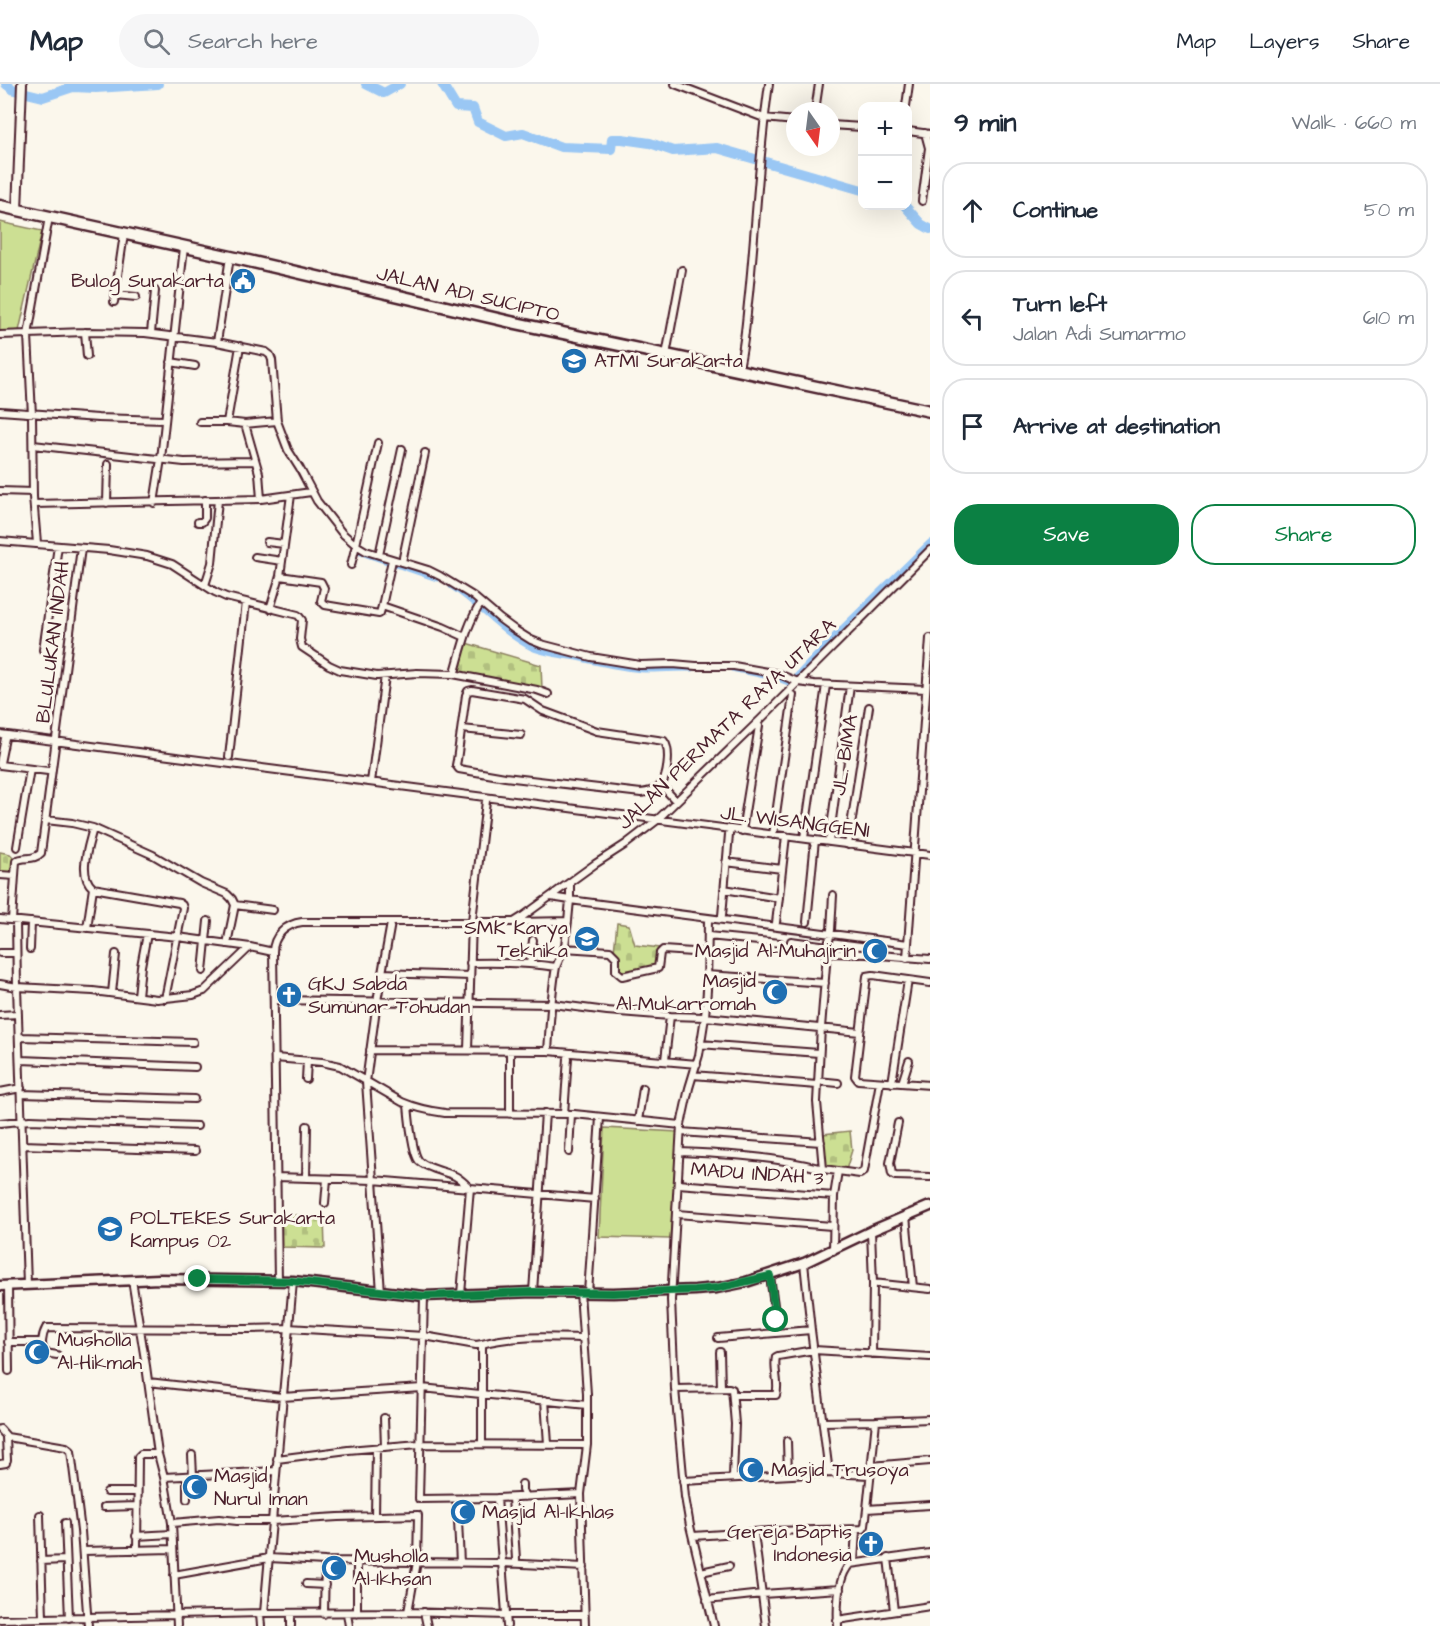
<!DOCTYPE html>
<html lang="en">
<head>
<meta charset="utf-8">
<style>
	:root { --surface:#fff; --page:#f6f6f7; --text:#1f2937; --muted:#747a83; --line:#e0e1e3; --accent:#0b8043 }
	body { margin:0; font-family:"Architects Daughter",sans-serif; background:var(--page); color:var(--text) }
	.controls { position:absolute; right:18px; top:18px; display:grid; overflow:hidden; border-radius:12px; box-shadow:0 6px 24px #0002 }
	.controls button { width:54px; height:54px; display:grid; place-items:center; padding:0; border:0; border-bottom:2px solid var(--line); background:var(--surface); color:var(--text); font:30px sans-serif }
	.compass { position:absolute; left:786px; top:18px; width:54px; height:54px; border-radius:50%; background:var(--surface); box-shadow:0 6px 24px #0002; rotate:166deg }
	.stop { position:absolute; width:18px; height:18px; margin:-14px; border:4px solid #0b8043; border-radius:50%; background:#fff }
	.stop.end { background:#0b8043; border-color:#fff; box-shadow:0 2px 6px #0008 }
	.list { margin:0; padding:0; list-style:none }
	h2 { display:flex; justify-content:space-between; align-items:center; height:78px; margin:0; padding:0 24px; font-size:26px }
	h2 small { font-size:20px; font-weight:400; color:var(--muted) }
	.list li { display:grid; grid-template-columns:39px 1fr auto; gap:18px; align-items:center; box-sizing:border-box; height:96px; margin:0 12px 12px; padding:0 12px; border:2px solid var(--line); border-radius:24px }
	.list b { display:block; font-size:22px; white-space:nowrap }
	.list p { margin:0; font-size:20px; white-space:nowrap; color:var(--muted) }
	.list em { font-size:20px; font-style:normal; color:var(--muted) }
	.actions { display:flex; gap:12px; padding:18px 24px }
	.actions a { flex:1; padding:14px 0; border:2px solid var(--accent); border-radius:24px; text-align:center; font-size:21px; color:var(--accent) }
	.actions .main { background:var(--accent); color:#fff }
	.icon { flex:none; width:33px; height:33px; fill:none; stroke:currentColor; stroke-width:2; stroke-linecap:round; stroke-linejoin:round }
	.map { position:relative; flex:none; width:930px; height:1542px; overflow:hidden }
	header { display:flex; align-items:center; gap:36px; box-sizing:border-box; height:84px; padding:0 30px; background:var(--surface); border-bottom:2px solid var(--line) }
	header strong { font-size:28px }
	nav { display:flex; gap:33px; margin-inline-start:auto; font-size:21px }
	.search { width:420px; height:54px; background:var(--page); display:flex; align-items:center; gap:15px; box-sizing:border-box; padding:0 21px; border-radius:33px; color:var(--muted); font-size:22px }
	main { display:flex }
	aside { flex:1; background:var(--surface) }
	.map>svg:first-child { display:block }
	.green { fill:#ccdf93; stroke:#8b7f5f; stroke-width:1.5 }
	.cemetery { fill:url(#cemetery-stones); stroke:#8b7f5f; stroke-width:1.5 }
	.lines { fill:none; stroke-linecap:round; stroke-linejoin:round }
	.canal { stroke:#9ac7f4; stroke-width:7 }
	.river { stroke:#9ac7f4; stroke-width:10 }
	.minor-casing { stroke:#4a1f2b; stroke-width:10 }
	.tertiary-casing { stroke:#4a1f2b; stroke-width:12 }
	.secondary-casing { stroke:#4a1f2b; stroke-width:13 }
	.trunk-casing { stroke:#4a1f2b; stroke-width:15 }
	.minor { stroke:#fbf7ec; stroke-width:6 }
	.tertiary { stroke:#fbf7ec; stroke-width:8 }
	.secondary { stroke:#fbf7ec; stroke-width:8 }
	.trunk { stroke:#fbf7ec; stroke-width:10 }
	.route { stroke:#0b8043; stroke-width:8 }
	.labels { text-anchor:middle; dominant-baseline:central; stroke-width:6; stroke-linejoin:round; paint-order:stroke }
	.poi-label { font-size:20px; fill:#4a1f2b; stroke:#fbf7ec; text-anchor:start }
	.street-label { font-size:20px; fill:#4a1f2b; stroke:#fbf7ec }
</style>
</head>
<body>
<header>
<strong>Map</strong>
<div class="search"><svg class="icon" aria-label="search" viewBox="0 0 24 24"><circle cx="10" cy="10" r="6"/><path d="M15 15l6 6"/></svg>Search here</div>
<nav><a>Map</a><a>Layers</a><a>Share</a></nav>
</header>
<main>
<div class="map">
<svg width="930" height="1542" viewBox="0 0 930 1542">
	<defs>
		<pattern id="cemetery-stones" width="16" height="16" patternUnits="userSpaceOnUse" patternTransform="scale(1.5)"><rect width="16" height="16" fill="#ccdf93"/><path d="M2 7V4a2 2 0 0 1 4 0v3zM10 15v-3a2 2 0 0 1 4 0v3z" fill="#b1bf7f"/></pattern>
	</defs>
	<rect width="100%" height="100%" fill="#fbf7ec"/>
	<filter id="ink" filterUnits="userSpaceOnUse"><feTurbulence type="fractalNoise" baseFrequency=".0167" numOctaves="2"/><feDisplacementMap in="SourceGraphic" scale="12" xChannelSelector="R" yChannelSelector="G"/><feConvolveMatrix kernelMatrix="1 2 1 2 8 2 1 2 1" color-interpolation-filters="sRGB"/></filter>
	<g filter="url(#ink)">
		<path class="green" d="M0 138 42 147 19 247H0Z
			M604 1044 679 1048 670 1155 599 1153Z"/>
		<path class="cemetery" d="M466 559 541 581 542 605 457 589Z
			M0 768 10 770 16 776 13 790 0 789Z
			M617 839 629 841 635 861 660 864 658 882 655 885 619 889 614 868Z
			M850 1047 852 1066 846 1086 824 1083 823 1050Z
			M280 1130 324 1133 325 1164 281 1163Z"/>
		<g class="lines">
			<path class="canal" d="M361 468 437 494
				M452 502C480 520 502 548 532 563 546 569 563 571 577 573 599 578 622 584 645 585 660 585 676 584 691 584
				M732 584 778 594 791 599 839 548 930 459"/>
			<path class="river" d="M6 0 14 6 43 13 73 3 96 4 158 0
				M366 0 384 9 400 0
				M442 0 456 23 473 24 478 38 506 52 523 49 561 63 611 65 612 55H622L650 59 673 67 717 64 862 106
				M905 122 921 140 930 145"/>
			<g class="minor-casing">
				<path id="minor" d="M675 0 764 34 795 37
					M906 22 909 0
					M815 27 819 0
					M831 41 862 43
					M908 47 930 50
					M922 117 929 64 925 49
					M115 211 136 213
					M114 218 124 150
					M85 248 87 272
					M151 249 155 207
					M0 251 85 248 145 249 217 258 266 268 270 271 272 276 277 337 288 366 300 385 317 417 342 449 356 461 366 467 428 486 440 492 473 512 500 535 515 546 531 556 541 560 591 573 640 581 673 580 696 582H734L779 590 798 598 814 600 926 605
					M217 258 230 173
					M666 271 682 186
					M171 278 195 282
					M738 287C745 262 746 235 749 210 756 140 759 69 769 0
					M0 327 98 334 164 336
					M200 338H227L245 340 277 337
					M227 338 240 262
					M245 340 259 389 261 415
					M33 361 184 378 255 377
					M0 407 33 408
					M107 419 108 380
					M154 419 161 375 184 163
					M34 420 261 415 311 408
					M198 438H202L205 434V416
					M0 457 109 466 147 472 172 480 215 508 226 513 298 531 302 536 300 555 302 563 329 581 340 586 377 592 417 589 453 590 455 588C462 564 467 540 481 519
					M267 458 284 460
					M37 459 33 413 32 331 28 251 49 133
					M379 471 402 365
					M255 473 282 477
					M392 476 382 522 443 543 465 553
					M402 478 425 369
					M351 481 356 461 378 359
					M280 492 321 498 324 504 321 517 325 521 379 530 380 529 382 522
					M205 501 212 479 218 416
					M270 525 280 492 291 411
					M43 566 58 462
					M453 590 537 606 548 610
					M472 606 525 615 543 627 597 647 664 657C671 666 668 695 659 703 654 707 648 708 641 709L505 693 459 685 456 681 457 676 466 611 468 607Z
					M462 645 521 651
					M0 650 930 771
					M229 673 246 518
					M0 679 5 654
					M0 681 48 687
					M371 698 385 592
					M661 701 676 717
					M46 736 72 739 93 744 153 771 201 799 227 810 232 815 235 821 227 860
					M93 744C89 761 77 791 93 804L179 819 182 821 183 824 165 915
					M742 747 759 642
					M773 751 793 611
					M804 754 826 601
					M829 758 850 602
					M848 761 869 623
					M17 763 30 685
					M726 778 782 785
					M0 791 15 792
					M724 805 779 814
					M551 813 570 816V799
					M235 821 273 826
					M722 832 729 750
					M0 835 178 853 250 863 273 868
					M708 835 707 906 705 933 699 971 689 1004 681 1041 671 1216 675 1305 685 1413 690 1442 714 1542
					M12 836 16 777C24 772 34 777 41 769L81 464
					M517 838 568 837 570 816 908 860
					M807 838 815 756
					M776 839 786 752
					M87 844 93 804
					M708 852 780 859
					M791 857 828 862
					M564 864 610 867 616 873V887L622 892 658 884 660 869 663 866 707 869
					M30 865 31 838
					M0 869H16
					M827 869 831 846 833 811
					M907 874 930 554
					M470 879C499 878 527 879 556 883L565 862 568 837
					M530 880 533 856
					M203 887 208 837
					M382 889 470 892
					M707 891 825 899
					M930 899 873 891 867 892 855 992 858 996 930 1001
					M0 900 17 903 16 837
					M112 909 116 870
					M138 912 141 882 147 850
					M274 916 553 920 607 927 670 932 705 933 860 948
					M0 931 18 930
					M20 953 193 958
					M700 960 819 969
					M370 966 548 967 697 980
					M468 966 472 837 486 717
					M548 967C550 939 551 911 556 883
					M275 974 322 978 340 982 402 1018C416 1024 430 1027 445 1029L574 1030 681 1041
					M21 976 195 983
					M665 976 670 932
					M693 991 817 1001
					M306 995 307 977
					M818 997 838 999
					M880 998 864 1087 860 1090 823 1085 817 1018 821 944 827 869 867 870 930 875
					M892 999 908 896
					M902 999 909 977
					M0 1008 21 1004
					M21 1010 194 1015
					M408 1021C409 1032 412 1069 419 1077 426 1084 446 1088 455 1092 461 1095 465 1100 470 1104L595 1115
					M510 1030V967
					M564 1030 568 974
					M638 1037 643 1004
					M0 1039 30 1036 197 1042
					M898 1039 890 1079 892 1090 895 1092 930 1093
					M681 1048 821 1058
					M23 1061 195 1067
					M569 1068 571 1030
					M680 1068C727 1070 778 1073 823 1085
					M276 1093 373 1096 470 1104 461 1210
					M306 1094 307 1042
					M678 1100 834 1112
					M325 1119 327 1095
					M677 1130 832 1142
					M906 1132 913 1203
					M871 1147 873 1199 872 1270
					M833 1167 834 1112 838 1087
					M804 1179 811 1246 829 1389
					M770 1192 776 1236
					M132 1196 146 1282 158 1370 164 1393 172 1439 177 1542
					M278 1196 273 868C273 852 286 840 302 838H514L522 833 595 780 626 760 656 737 760 636 930 466
					M873 1199 930 1205
					M8 1201 9 1287
					M27 1201 17 903 93 907 157 915 193 911 204 907 250 863
					M381 1208 366 998 377 917 391 839
					M533 1208 545 1029
					M580 1208 587 1310V1361L581 1410 585 1542
					M588 1209 600 1033
					M424 1212 419 1415 497 1414 581 1410
					M718 1254 811 1246
					M8 1258H42
					M482 1260C515 1251 549 1253 583 1254
					M720 1268 721 1304
					M57 1271 45 1269C40 1263 42 1251 46 1244L248 1245 288 1244 424 1252 476 1261 482 1260V1359
					M148 1298 282 1313 422 1304 587 1321
					M675 1305 729 1304 732 1305 735 1340 733 1393
					M734 1311H776C780 1299 773 1286 776 1273L778 1272 814 1266 930 1273
					M545 1316 548 1360
					M384 1334 385 1363
					M823 1338 876 1337
					M0 1345 7 1353 66 1363 71 1367 81 1447 88 1542
					M6 1353 7 1376
					M787 1357 788 1391
					M192 1371 193 1392
					M277 1375 348 1366 419 1360 587 1361
					M0 1380 6 1379
					M871 1382 930 1377
					M187 1392V1415
					M164 1393 276 1387
					M683 1397 829 1389 869 1391
					M522 1400V1406L525 1413
					M107 1408H137
					M497 1414 507 1542
					M512 1414 516 1475
					M457 1415 460 1479
					M104 1423 137 1422
					M867 1425 930 1421
					M40 1431 43 1534
					M375 1432 376 1364
					M65 1439 69 1534
					M172 1439 219 1435 237 1437H272L338 1433 418 1431 417 1478 408 1528
					M754 1449 766 1542
					M136 1452 172 1450
					M693 1452 769 1447 863 1445 865 1442 867 1425 876 1337 930 1335
					M83 1467 173 1465
					M137 1467 138 1373 141 1370H158
					M888 1474 894 1527
					M41 1477 66 1476
					M357 1478V1529
					M854 1478 856 1446
					M701 1488 729 1482
					M174 1491 269 1474 325 1477 502 1479 584 1483
					M306 1500 325 1501
					M707 1516 762 1510 840 1505
					M424 1528 427 1542
					M264 1529 293 1197
					M347 1529 349 1542
					M260 1530 261 1542
					M291 1530V1542
					M324 1530 325 1477
					M0 1535 264 1529 408 1528 506 1531H584
					M837 1536 930 1522
					M838 1542C837 1524 837 1494 850 1480L930 1469"/>
			</g>
			<g class="tertiary-casing">
				<path id="tertiary" d="M17 126 22 0"/>
			</g>
			<g class="secondary-casing">
				<path id="secondary" d="M0 1202 159 1195 293 1197 424 1212 533 1208 613 1209 695 1206 717 1204 746 1198 804 1179 871 1147 930 1122"/>
			</g>
			<g class="trunk-casing">
				<path id="trunk" d="M0 122 240 175 511 238 930 327"/>
			</g>
			<use href="#minor" class="minor"/>
			<use href="#tertiary" class="tertiary"/>
			<use href="#secondary" class="secondary"/>
			<use href="#trunk" class="trunk"/>
		</g>
	</g>
	<g class="lines" filter="url(#ink)">
		<path class="route" d="M198 1195 292 1197 424 1212 533 1208 613 1209 695 1206 717 1204 770 1192 776 1236"/>
	</g>
	<defs>
		<g id="civic-disc" transform="scale(1.35)"><circle r="9.5" fill="#1f6fb2" stroke="#fbf7ec"/><path d="M-.6-6.5H3V-4.5H.6V-3L4-1V1h2V6H-6V1h2V-1L-.6-3ZM-1.2 2.5V6h2.4V2.5Z" fill="#fff"/></g>
		<g id="university-disc" transform="scale(1.35)"><circle r="9.5" fill="#1f6fb2" stroke="#fbf7ec"/><path d="M0-5L7-2L0 1L-7-2ZM-4 1L0 2.5L4 1V4Q0 6-4 4Z" fill="#fff"/></g>
		<g id="school-disc" transform="scale(1.35)"><circle r="9.5" fill="#1f6fb2" stroke="#fbf7ec"/><path d="M0-5L7-2L0 1L-7-2ZM-4 1L0 2.5L4 1V4Q0 6-4 4Z" fill="#fff"/></g>
		<g id="mosque-disc" transform="scale(1.35)"><circle r="9.5" fill="#1f6fb2" stroke="#fbf7ec"/><path d="M3.5-4.9A6 6 0 1 0 3.5 4.9A5 5 0 1 1 3.5-4.9Z" fill="#fff"/></g>
		<g id="church-disc" transform="scale(1.35)"><circle r="9.5" fill="#1f6fb2" stroke="#fbf7ec"/><path d="M-1.2-6h2.4v3.5h3.3v2.4h-3.3V6h-2.4V-.1h-3.3v-2.4h3.3Z" fill="#fff"/></g>
	</defs>
	<g fill-rule="evenodd">
		<use href="#civic-disc" x="243" y="197"/>
		<use href="#university-disc" x="574" y="277"/>
		<use href="#school-disc" x="587" y="855"/>
		<use href="#mosque-disc" x="875" y="867"/>
		<use href="#mosque-disc" x="775" y="908"/>
		<use href="#church-disc" x="289" y="911"/>
		<use href="#university-disc" x="110" y="1145"/>
		<use href="#mosque-disc" x="37" y="1268"/>
		<use href="#mosque-disc" x="751" y="1386"/>
		<use href="#mosque-disc" x="195" y="1403"/>
		<use href="#mosque-disc" x="463" y="1428"/>
		<use href="#church-disc" x="871" y="1460"/>
		<use href="#mosque-disc" x="334" y="1484"/>
	</g>
	<g class="labels">
		<g class="poi-label">
			<text x="224" y="197" text-anchor="end">Bulog Surakarta</text>
			<text x="594" y="277">ATMI Surakarta</text>
			<text x="568" y="844" text-anchor="end">SMK Karya<tspan x="568" dy="23">Teknika</tspan></text>
			<text x="856" y="867" text-anchor="end">Masjid Al-Muhajirin</text>
			<text x="756" y="897" text-anchor="end">Masjid<tspan x="756" dy="23">Al-Mukarromah</tspan></text>
			<text x="308" y="900">GKJ Sabda<tspan x="308" dy="23">Sumunar Tohudan</tspan></text>
			<text x="130" y="1134">POLTEKES Surakarta<tspan x="130" dy="23">Kampus 02</tspan></text>
			<text x="57" y="1256">Musholla<tspan x="57" dy="23">Al-Hikmah</tspan></text>
			<text x="771" y="1386">Masjid Trusoya</text>
			<text x="214" y="1392">Masjid<tspan x="214" dy="23">Nurul Iman</tspan></text>
			<text x="482" y="1428">Masjid Al-Ikhlas</text>
			<text x="852" y="1448" text-anchor="end">Gereja Baptis<tspan x="852" dy="23">Indonesia</tspan></text>
			<text x="354" y="1472">Musholla<tspan x="354" dy="23">Al-Ikhsan</tspan></text>
		</g>
		<g class="street-label">
			<text transform="translate(468 210) rotate(13)">JALAN ADI SUCIPTO</text>
			<text transform="translate(53 558) rotate(-83)">BLULUKAN INDAH</text>
			<text transform="translate(727 640) rotate(-44)">JALAN PERMATA RAYA UTARA</text>
			<text transform="translate(845 671) rotate(-81)">JL. BIMA</text>
			<text transform="translate(795 738) rotate(7)">JL. WISANGGENI</text>
			<text transform="translate(757 1090) rotate(4)">MADU INDAH 3</text>
		</g>
	</g>
</svg>
<div class="controls">
<button>+</button>
<button>−</button>
</div>
<svg class="compass" viewBox="-18 -18 36 36"><path d="M0-13l5 13h-10z" fill="#e53935"/><path d="M0 13l5-13h-10z" fill="#747a83"/></svg>
<div class="stop" style="left:776px;top:1236px"></div>
<div class="stop end" style="left:198px;top:1195px"></div>
</div>
<aside>
<h2>9 min<small>Walk · 660 m</small></h2>
<ul class="list">
<li><svg class="icon" aria-label="ahead" viewBox="0 0 24 24"><path d="M12 20V5M6 11l6-6 6 6"/></svg><div><b>Continue</b></div><em>50 m</em></li>
<li><svg class="icon" aria-label="left" viewBox="0 0 24 24"><path d="M17 20v-9H6M10 6l-5 5 5 5"/></svg><div><b>Turn left</b><p>Jalan Adi Sumarmo</p></div><em>610 m</em></li>
<li><svg class="icon" aria-label="arrive" viewBox="0 0 24 24"><path d="M6 21V4h12l-3 4 3 4H6"/></svg><div><b>Arrive at destination</b></div></li>
</ul>
<div class="actions"><a class="main">Save</a><a>Share</a></div>
</aside>
</main>
</body>
</html>
